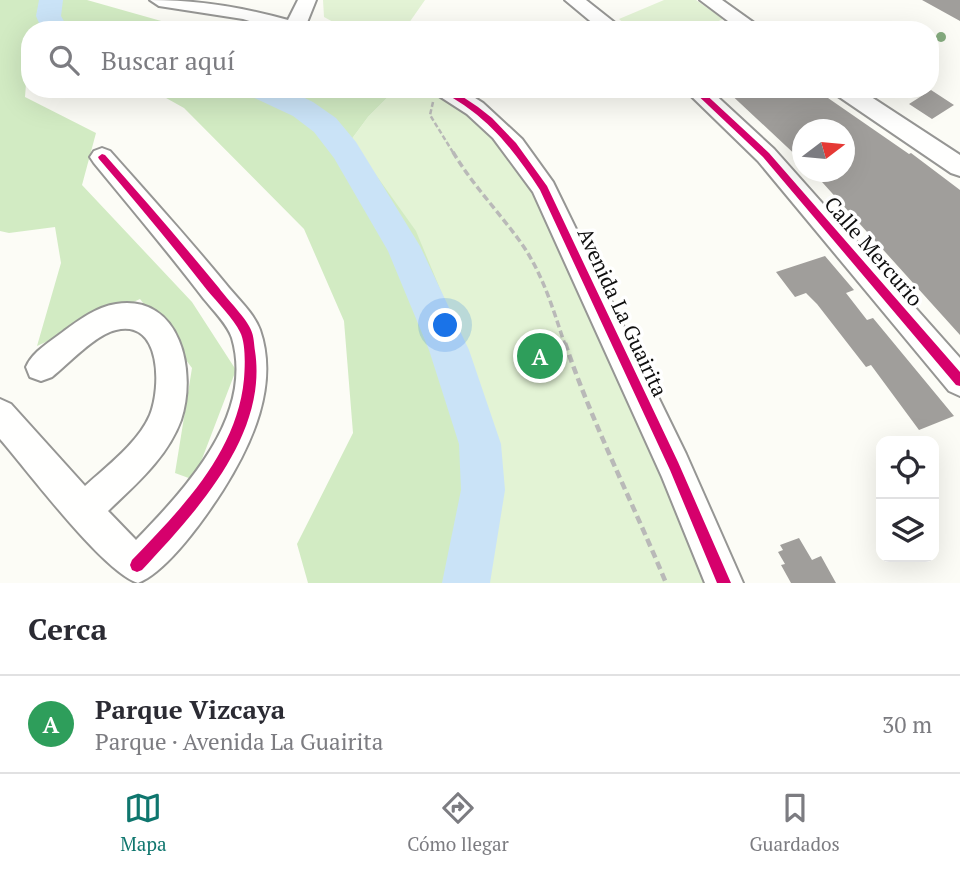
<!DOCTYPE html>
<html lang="es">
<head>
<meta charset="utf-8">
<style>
	:root { --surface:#fff; --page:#f7f7f7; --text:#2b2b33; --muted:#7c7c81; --line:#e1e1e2; --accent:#0f766e }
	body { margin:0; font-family:"PT Serif",serif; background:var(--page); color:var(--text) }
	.controls { position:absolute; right:21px; bottom:21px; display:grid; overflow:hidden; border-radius:14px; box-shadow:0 7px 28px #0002 }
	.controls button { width:63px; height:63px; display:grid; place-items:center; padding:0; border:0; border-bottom:2px solid var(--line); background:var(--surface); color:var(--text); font:35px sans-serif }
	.compass { position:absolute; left:792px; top:119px; width:63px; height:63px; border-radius:50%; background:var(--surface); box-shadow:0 7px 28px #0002; rotate:74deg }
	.you { position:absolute; left:446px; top:326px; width:24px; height:24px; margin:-18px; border:5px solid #fff; border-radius:50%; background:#1a73e8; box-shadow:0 0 0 10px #1a73e833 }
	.badge { display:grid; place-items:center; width:46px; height:46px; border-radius:50%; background:var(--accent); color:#fff; font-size:23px; font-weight:700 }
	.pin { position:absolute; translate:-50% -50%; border:4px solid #fff; box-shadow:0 2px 7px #0006 }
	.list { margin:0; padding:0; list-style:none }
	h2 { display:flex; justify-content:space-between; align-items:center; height:91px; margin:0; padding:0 28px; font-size:30px }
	h2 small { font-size:23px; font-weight:400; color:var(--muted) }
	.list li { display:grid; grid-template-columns:46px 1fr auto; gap:21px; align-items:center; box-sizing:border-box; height:98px; padding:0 28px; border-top:2px solid var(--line) }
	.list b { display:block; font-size:26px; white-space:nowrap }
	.list p { margin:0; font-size:23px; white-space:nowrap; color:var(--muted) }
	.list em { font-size:23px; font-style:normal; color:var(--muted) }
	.icon { flex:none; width:38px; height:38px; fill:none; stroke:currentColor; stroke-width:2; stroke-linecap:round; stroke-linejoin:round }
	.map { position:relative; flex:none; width:960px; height:583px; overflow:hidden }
	.search { position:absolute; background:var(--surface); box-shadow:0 7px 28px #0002; left:21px; right:21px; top:21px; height:77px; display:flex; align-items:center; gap:18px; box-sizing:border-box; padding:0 24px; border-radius:28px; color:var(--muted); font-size:26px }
	.sheet { height:189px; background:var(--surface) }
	nav { display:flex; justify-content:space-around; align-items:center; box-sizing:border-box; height:98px; border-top:2px solid var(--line); background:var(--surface); font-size:19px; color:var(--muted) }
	nav a { display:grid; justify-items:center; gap:4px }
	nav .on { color:var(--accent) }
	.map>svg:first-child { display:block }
	.green { fill:#e3f3d5 }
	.forest { fill:#d2ebc3 }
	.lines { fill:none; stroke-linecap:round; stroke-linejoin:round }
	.river { fill:#cae3f7; fill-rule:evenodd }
	.building { fill:#a09e9b }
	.minor-casing { stroke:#969694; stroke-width:4 }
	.path-far2 { stroke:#b9b9b8; stroke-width:2.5; stroke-dasharray:5 2.5; stroke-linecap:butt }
	.path-far1 { stroke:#b9b9b8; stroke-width:3.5; stroke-dasharray:7 3.5; stroke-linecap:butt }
	.path { stroke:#b9b9b8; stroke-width:4.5; stroke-dasharray:8 4.5; stroke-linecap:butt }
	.minor { fill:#fffffe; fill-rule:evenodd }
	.cycleway-casing { stroke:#fff; stroke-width:5 }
	.cycleway { fill:#d6006c; fill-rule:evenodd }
	.tree { fill:#85ac7f }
	.labels { text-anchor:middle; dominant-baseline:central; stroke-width:7; stroke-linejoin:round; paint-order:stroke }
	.street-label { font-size:21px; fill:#101010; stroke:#fff }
</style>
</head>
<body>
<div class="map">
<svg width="960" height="583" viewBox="0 0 960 583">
	<rect width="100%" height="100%" fill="#fcfcf6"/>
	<path class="green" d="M323 0H425L404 30H348L324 17Z
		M664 0H696L723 19 699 30H632L619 19Z
		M396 89C406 89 419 87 428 90 477 107 507 150 536 189L712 583H480L490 501 351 140 368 117Z"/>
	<path class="forest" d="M0 0H87L193 30H30L25 97 96 133 82 185 192 302 236 370 194 480 175 473 192 368 140 299 37 346 61 263 55 227 9 233 0 231Z
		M150 89H396L368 117 351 140 416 231 478 380 490 501 480 583H308L297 544 353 433 344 321 304 229 184 108Z"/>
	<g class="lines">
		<path class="river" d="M39 0H63L61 16 69 30H42L36 16Z
			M246 89H286L313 102 336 118 356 142 420 246 469 350 501 444 505 490 490 583H442L461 490 459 444 429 350 388 251 334 158 314 132 293 116 250 96Z"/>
	</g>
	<path class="building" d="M922 0H960V21Z
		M725 89H815L909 154 911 153 960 190V335L813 172H844V130H802V161Z
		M931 90 954 105 932 119 909 104Z
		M825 256 854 290 846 293 867 320 873 318 954 416 919 430 871 365 866 367 817 304 806 293 795 297 776 272Z
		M799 538 812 560 821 556 836 583H791L781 565 785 564 778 552 783 550 780 545Z"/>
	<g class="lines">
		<g class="minor-casing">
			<path id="minor" d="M150 0C198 0 242 7 288 20L298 0H316L306 25 312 30H279L243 19 159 6Z
				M565 0H586L624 30H601Z
				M700 0H722L764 30H740Z
				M433 89H461L483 103 522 139 553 182 686 454 743 583H705L662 477 533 192 493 138 467 114 436 94Z
				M684 89H709L774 149 960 358V396L949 391 758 161Z
				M832 89H859L960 155V176L951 173 835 94Z
				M102 148 110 151C149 195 188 238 225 283 236 297 254 313 260 330 279 385 252 444 223 490 205 518 168 571 138 583 103 572 28 471 0 439V399L11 404 85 486C107 466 138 443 150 415 161 388 162 319 116 330 96 334 68 364 52 377L41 381 30 377 26 367C33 351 50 342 64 331 79 320 96 307 116 304 181 294 197 372 181 420 167 458 136 484 108 511L136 540C185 489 255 416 232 338 228 325 213 310 204 299 169 253 131 208 94 163L90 157 94 151Z"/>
		</g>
		<path class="path-far2" d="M433 102 430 115 454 154"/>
		<path class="path-far1" d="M453 152C472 184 497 210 519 240 542 271 553 309 565 345"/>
		<path class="path" d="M565 343C593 425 633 503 666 583"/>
		<use href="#minor" class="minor"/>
		<g class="cycleway-casing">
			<path id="cycleway" d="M440 89H451L478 107 492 118 516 143 547 186 678 462 731 583H717L670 470 540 190C521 161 500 132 472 111 462 103 450 97 440 89Z
				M691 89H700L769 153 960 372V386L956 385 763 157Z
				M102 154 105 155C144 199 182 243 219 288 227 299 247 319 251 330 254 336 254 345 255 351 268 436 195 513 142 570L137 572 132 570 130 565 132 560C181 509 237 453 244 379 245 367 246 343 240 332 234 319 217 302 207 290 172 245 136 202 99 159L98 157Z"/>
		</g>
		<use href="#cycleway" class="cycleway"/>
	</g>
	<circle class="tree" cx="941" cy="37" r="5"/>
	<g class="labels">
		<g class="street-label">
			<text transform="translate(874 251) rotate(49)">Calle Mercurio</text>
			<text transform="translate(623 312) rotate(65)">Avenida La Guairita</text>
		</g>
	</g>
</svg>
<div class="controls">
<button><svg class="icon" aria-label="locate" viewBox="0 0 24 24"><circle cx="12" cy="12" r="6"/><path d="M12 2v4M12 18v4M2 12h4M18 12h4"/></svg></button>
<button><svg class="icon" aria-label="layers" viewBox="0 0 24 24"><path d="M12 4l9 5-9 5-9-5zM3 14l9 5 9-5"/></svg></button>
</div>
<svg class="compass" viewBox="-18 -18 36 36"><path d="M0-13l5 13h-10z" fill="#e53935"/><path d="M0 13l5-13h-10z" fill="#7c7c81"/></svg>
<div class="you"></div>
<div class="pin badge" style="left:540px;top:356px;background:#2e9e5b">A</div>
<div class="search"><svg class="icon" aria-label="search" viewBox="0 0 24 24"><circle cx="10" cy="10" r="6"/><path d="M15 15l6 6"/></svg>Buscar aquí</div>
</div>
<section class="sheet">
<h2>Cerca<small></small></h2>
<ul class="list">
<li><span class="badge" style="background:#2e9e5b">A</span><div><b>Parque Vizcaya</b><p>Parque · Avenida La Guairita</p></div><em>30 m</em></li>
</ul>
</section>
<nav>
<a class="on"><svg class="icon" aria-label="map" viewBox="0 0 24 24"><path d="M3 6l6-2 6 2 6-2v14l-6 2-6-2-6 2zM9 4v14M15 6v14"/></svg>Mapa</a>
<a><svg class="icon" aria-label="directions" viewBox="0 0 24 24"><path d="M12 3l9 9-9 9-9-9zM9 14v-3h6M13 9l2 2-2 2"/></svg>Cómo llegar</a>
<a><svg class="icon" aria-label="saved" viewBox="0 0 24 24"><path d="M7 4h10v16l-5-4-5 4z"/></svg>Guardados</a>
</nav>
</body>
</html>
